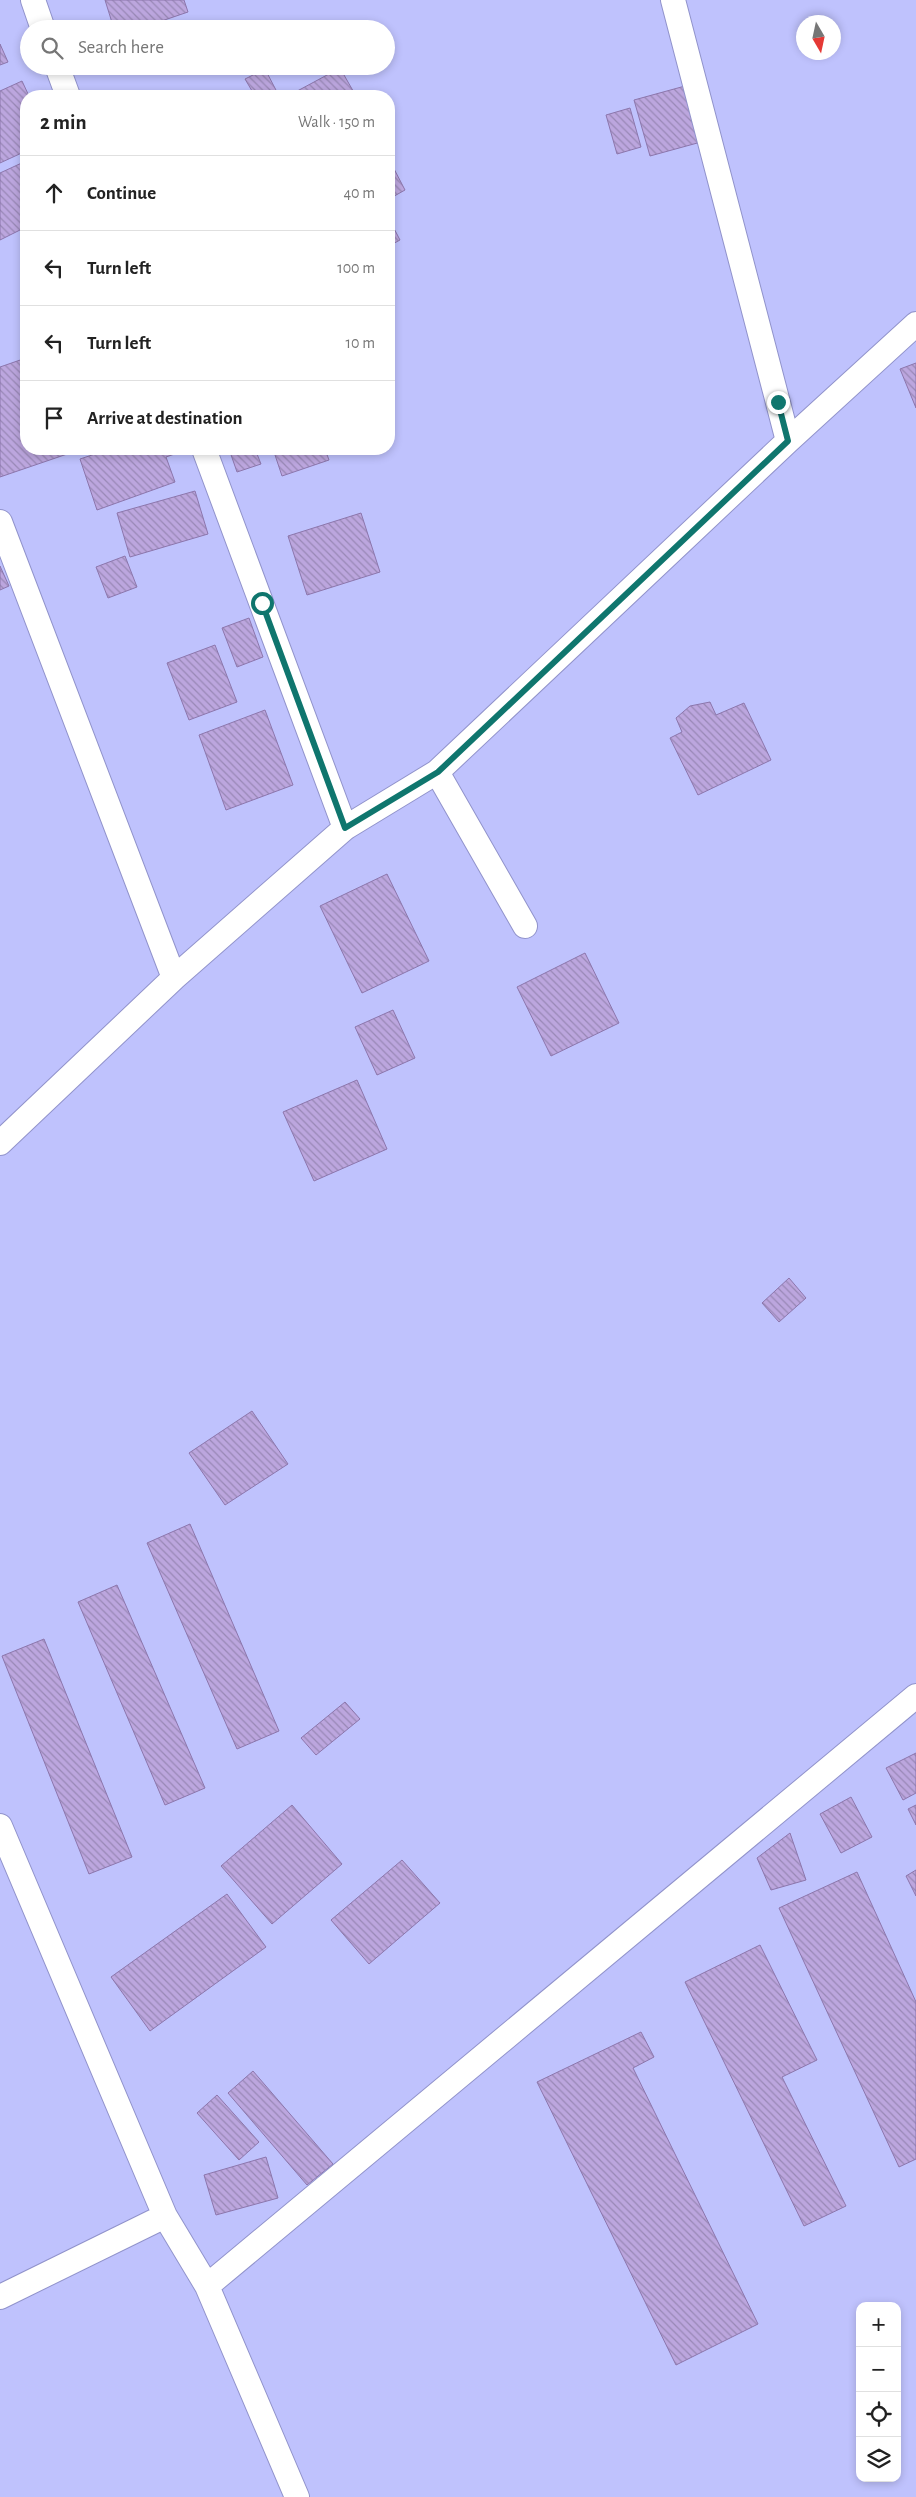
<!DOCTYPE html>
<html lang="en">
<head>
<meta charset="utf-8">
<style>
	:root { --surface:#fff; --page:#f6f6f6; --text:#222; --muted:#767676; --line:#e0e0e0 }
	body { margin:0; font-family:"Alegreya Sans",sans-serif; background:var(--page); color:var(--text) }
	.controls { position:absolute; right:15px; bottom:15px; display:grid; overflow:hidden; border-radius:10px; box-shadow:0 2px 8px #0003 }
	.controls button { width:45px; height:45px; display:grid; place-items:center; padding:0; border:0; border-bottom:1px solid var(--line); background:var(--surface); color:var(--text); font:25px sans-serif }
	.compass { position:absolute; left:796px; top:15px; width:45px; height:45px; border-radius:50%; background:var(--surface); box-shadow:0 2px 8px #0003; rotate:171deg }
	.stop { position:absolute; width:15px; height:15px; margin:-11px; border:4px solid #0f766e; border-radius:50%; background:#fff }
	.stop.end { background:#0f766e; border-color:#fff; box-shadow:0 1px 5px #0008 }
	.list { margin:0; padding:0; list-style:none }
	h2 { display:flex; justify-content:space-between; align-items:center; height:65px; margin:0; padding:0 20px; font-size:21px }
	h2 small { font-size:16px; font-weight:400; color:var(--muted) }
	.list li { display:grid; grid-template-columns:32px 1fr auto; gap:15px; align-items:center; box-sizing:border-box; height:75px; padding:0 20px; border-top:1px solid var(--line) }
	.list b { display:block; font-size:19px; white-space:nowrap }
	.list em { font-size:16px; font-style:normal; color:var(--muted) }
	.icon { flex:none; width:28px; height:28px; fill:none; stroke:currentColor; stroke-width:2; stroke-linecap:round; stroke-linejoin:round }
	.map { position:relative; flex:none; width:916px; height:2497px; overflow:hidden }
	.search { position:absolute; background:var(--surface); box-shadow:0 2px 8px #0003; left:20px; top:20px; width:375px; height:55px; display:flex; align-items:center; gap:12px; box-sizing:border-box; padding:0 18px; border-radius:28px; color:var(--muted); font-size:19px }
	.panel { position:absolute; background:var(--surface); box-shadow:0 2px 8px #0003; left:20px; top:90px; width:375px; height:365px; border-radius:20px }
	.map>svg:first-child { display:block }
	.building { fill:url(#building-back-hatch); stroke:#8c76ac }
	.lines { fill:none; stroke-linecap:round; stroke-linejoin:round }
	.lane-casing { stroke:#9193cb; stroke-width:26 }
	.lane { stroke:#fff; stroke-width:24 }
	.route { stroke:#0f766e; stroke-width:6 }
</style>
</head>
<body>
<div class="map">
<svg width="916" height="2497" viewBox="0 0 916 2497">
	<defs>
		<pattern id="building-back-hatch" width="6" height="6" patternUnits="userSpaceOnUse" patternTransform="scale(1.25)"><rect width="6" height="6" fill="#bca6de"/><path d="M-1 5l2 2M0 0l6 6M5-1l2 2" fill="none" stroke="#9988b6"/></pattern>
	</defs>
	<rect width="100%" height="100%" fill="#bfc2fd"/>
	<path class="building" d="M105 0H184L188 12 138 29H114Z
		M0 44 8 62 0 65Z
		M340 68 356 96H288Z
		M265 69 277 92 270 96H255L245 79Z
		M22 81 29 96H26V151L0 163V91Z
		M685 86 701 142 650 156 634 100Z
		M630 108 641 147 617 154 606 115Z
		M26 161V227L0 240V173Z
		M392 165 405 190 389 199V167Z
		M389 219 400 240 389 246Z
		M26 358V449H75L76 451 0 477V367Z
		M916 363V408L900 369Z
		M110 449H182L183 451 166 457 175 482 97 510 80 459Z
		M229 449H255L261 464 237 472Z
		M273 449H325L329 460 282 476Z
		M195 491 208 534 130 557 117 513Z
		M361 513 380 572 307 595 288 536Z
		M125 556 137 587 108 598 96 567Z
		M0 566 9 586 0 590Z
		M249 618 263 657 237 667 222 628Z
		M215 645 237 702 189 720 167 663Z
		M710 702 716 715 744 703 771 760 698 795 670 738 682 732 676 718 690 706Z
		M265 710 293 785 226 810 199 735Z
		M387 874 429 961 362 993 320 906Z
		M585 953 619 1023 551 1056 517 987Z
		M393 1010 415 1058 377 1075 355 1027Z
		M357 1080 387 1149 314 1181 283 1112Z
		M789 1278 806 1298 779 1322 762 1303Z
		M252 1411 288 1464 225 1505 189 1453Z
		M190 1524 279 1731 237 1749 147 1543Z
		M117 1585 205 1788 165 1805 78 1602Z
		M44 1639 132 1857 89 1874 2 1656Z
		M345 1702 360 1719 316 1755 301 1738Z
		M916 1753V1793L903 1800 886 1768Z
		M851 1797 872 1837 841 1853 820 1814Z
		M292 1805 342 1864 272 1924 221 1866Z
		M916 1805V1825L908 1809Z
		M790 1833 806 1880 771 1890 757 1858Z
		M402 1860 440 1903 369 1964 331 1920Z
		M916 1870V1896L906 1876Z
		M857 1872 916 2002V2159L899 2167 779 1908Z
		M227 1894 266 1947 150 2031 111 1977Z
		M760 1945 817 2060 782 2077 846 2206 804 2226 685 1982Z
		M641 2032 654 2057 633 2068 758 2324 676 2365 537 2082Z
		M253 2071 333 2164 307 2185 228 2093Z
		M217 2095 259 2142 239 2160 197 2113Z
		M266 2157 278 2198 216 2215 204 2175Z"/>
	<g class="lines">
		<g class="lane-casing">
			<path id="lane" d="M33 0 43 29
				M673 0 788 441
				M57 66 68 96
				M204 449 345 828
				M0 522 174 978
				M437 772 525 926
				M0 1143 174 978 345 828 437 772 788 441 916 324
				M0 1826 165 2216 0 2297
				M165 2216 207 2286 916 1696
				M207 2286 297 2497"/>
		</g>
		<use href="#lane" class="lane"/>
	</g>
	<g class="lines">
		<path class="route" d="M262 603 345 828 438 772 788 441 778 402"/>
	</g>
</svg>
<div class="controls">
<button>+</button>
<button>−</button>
<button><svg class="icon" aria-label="locate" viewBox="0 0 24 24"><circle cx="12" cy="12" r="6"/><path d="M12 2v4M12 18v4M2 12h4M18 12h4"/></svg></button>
<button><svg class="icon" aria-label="layers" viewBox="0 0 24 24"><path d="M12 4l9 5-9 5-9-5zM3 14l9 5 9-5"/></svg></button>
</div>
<svg class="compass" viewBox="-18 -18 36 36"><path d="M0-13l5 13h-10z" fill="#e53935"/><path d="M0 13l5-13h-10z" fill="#767676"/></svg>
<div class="stop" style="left:262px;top:603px"></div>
<div class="stop end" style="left:778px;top:402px"></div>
<div class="search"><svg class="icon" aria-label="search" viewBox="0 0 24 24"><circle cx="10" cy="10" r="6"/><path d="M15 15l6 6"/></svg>Search here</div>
<section class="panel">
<h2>2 min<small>Walk · 150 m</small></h2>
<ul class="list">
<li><svg class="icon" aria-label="ahead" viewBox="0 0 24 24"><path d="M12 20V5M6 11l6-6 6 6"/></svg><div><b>Continue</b></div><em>40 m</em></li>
<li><svg class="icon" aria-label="left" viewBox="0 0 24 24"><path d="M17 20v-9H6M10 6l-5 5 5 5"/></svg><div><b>Turn left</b></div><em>100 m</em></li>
<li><svg class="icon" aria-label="left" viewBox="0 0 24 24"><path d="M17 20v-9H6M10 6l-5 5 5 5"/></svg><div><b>Turn left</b></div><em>10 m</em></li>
<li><svg class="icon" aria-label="arrive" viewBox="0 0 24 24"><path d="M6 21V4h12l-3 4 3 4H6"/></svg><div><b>Arrive at destination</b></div></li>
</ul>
</section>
</div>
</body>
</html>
